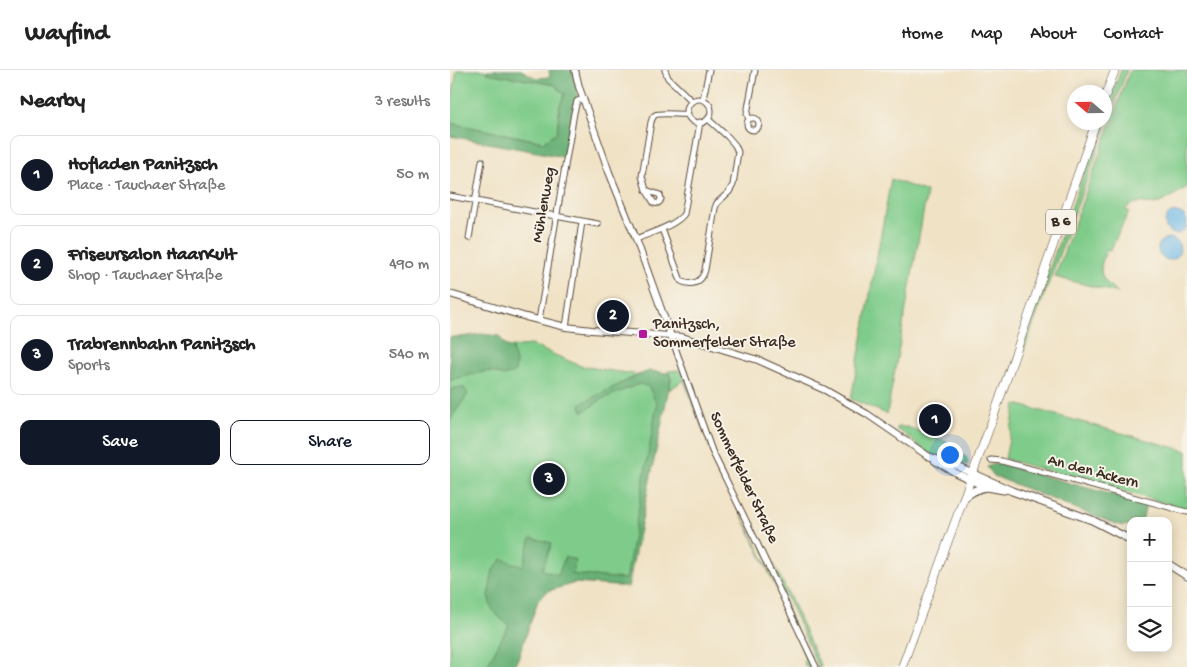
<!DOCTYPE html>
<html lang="en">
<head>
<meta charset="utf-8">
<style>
	:root { --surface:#fff; --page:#f2f2f2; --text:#222; --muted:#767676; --line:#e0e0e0; --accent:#111827 }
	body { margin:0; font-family:"Gochi Hand",sans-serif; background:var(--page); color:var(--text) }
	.controls { position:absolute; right:15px; bottom:15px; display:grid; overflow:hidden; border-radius:10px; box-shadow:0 2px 12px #0003 }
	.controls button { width:45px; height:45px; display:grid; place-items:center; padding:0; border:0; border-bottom:1px solid var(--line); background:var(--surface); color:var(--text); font:25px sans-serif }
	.compass { position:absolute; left:617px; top:15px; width:45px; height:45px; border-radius:50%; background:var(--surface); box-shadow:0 2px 12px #0003; rotate:290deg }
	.you { position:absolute; left:499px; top:384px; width:18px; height:18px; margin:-12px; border:4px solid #fff; border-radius:50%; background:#1a73e8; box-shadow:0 0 0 8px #1a73e833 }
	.badge { display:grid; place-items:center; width:32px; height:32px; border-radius:50%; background:var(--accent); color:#fff; font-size:16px; font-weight:700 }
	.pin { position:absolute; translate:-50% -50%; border:2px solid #fff; box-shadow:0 1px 5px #0006 }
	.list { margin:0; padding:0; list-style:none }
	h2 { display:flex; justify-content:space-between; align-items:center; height:65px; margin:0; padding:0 20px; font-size:21px }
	h2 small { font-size:16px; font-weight:400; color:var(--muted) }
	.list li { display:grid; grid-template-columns:32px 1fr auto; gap:15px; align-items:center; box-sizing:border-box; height:80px; margin:0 10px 10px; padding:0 10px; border:1px solid var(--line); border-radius:10px }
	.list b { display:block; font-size:19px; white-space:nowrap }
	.list p { margin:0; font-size:16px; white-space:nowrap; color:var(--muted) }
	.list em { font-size:16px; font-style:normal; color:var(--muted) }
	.actions { display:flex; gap:10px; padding:15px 20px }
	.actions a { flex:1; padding:11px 0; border:1px solid var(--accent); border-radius:10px; text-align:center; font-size:18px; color:var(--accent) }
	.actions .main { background:var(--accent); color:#fff }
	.icon { flex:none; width:28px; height:28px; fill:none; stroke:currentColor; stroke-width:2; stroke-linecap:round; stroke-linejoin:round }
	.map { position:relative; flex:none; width:737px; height:597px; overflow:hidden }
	header { display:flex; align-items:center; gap:30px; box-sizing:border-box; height:70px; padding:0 25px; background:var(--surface); border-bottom:1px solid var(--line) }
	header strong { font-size:24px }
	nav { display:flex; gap:28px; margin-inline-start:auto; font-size:18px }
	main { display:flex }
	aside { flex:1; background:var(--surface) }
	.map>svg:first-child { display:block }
	.green { fill:#7fcc8a; stroke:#5d7b54 }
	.forest { fill:#67b076; stroke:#516d4a }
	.water { fill:#6ebae7; stroke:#547282 }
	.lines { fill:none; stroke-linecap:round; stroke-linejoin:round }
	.minor-casing { stroke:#564637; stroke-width:7 }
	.tertiary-casing { stroke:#564637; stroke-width:8 }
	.secondary-casing { stroke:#564637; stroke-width:9 }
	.primary-casing { stroke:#564637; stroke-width:9 }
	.minor { stroke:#fff; stroke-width:5 }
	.tertiary { stroke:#fff; stroke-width:6 }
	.secondary { stroke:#fff; stroke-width:7 }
	.primary { stroke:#fff; stroke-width:8 }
	.poi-dot { fill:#b5179e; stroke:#f7f3e8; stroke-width:2 }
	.labels { text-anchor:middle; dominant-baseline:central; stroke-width:4; stroke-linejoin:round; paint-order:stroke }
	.shield { fill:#f7f3e8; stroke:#73665b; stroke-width:1 }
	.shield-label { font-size:15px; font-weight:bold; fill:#3b2a1e }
	.street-label { font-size:16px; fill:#3b2a1e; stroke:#f7f3e8 }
	.poi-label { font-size:16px; fill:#3b2a1e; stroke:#f7f3e8; text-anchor:start }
</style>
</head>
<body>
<header>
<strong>Wayfind</strong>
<nav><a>Home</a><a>Map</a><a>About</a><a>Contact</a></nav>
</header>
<main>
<aside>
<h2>Nearby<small>3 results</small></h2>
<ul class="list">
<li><span class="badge">1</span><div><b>Hofladen Panitzsch</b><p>Place · Tauchaer Straße</p></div><em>50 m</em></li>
<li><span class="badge">2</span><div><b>Friseursalon HaarKult</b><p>Shop · Tauchaer Straße</p></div><em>490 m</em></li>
<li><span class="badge">3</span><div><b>Trabrennbahn Panitzsch</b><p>Sports</p></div><em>540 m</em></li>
</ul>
<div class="actions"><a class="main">Save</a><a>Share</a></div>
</aside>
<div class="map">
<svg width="737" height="597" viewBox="0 0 737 597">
	<rect width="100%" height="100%" fill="#f7f3e8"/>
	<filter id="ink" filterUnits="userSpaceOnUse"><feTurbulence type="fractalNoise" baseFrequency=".02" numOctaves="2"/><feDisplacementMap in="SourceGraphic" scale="10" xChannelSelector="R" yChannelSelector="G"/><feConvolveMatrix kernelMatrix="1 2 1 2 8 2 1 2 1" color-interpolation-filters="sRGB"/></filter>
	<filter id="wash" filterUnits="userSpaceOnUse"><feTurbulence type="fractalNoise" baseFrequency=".0096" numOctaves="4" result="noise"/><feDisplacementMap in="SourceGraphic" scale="20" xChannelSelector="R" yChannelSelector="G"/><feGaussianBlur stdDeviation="1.12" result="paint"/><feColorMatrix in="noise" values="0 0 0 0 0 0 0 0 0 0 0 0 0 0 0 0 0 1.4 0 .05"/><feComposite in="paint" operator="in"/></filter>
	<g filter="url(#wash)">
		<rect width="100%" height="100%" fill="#f0e2c5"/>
		<path class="green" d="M7 0H35L37 3 106 15 108 19 115 24 110 35 107 62 94 72 0 53V38Z
			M671 0H677L567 299 560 328 550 335 652 53 654 52 655 44Z
			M680 0H737V117C731 121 714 132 709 133 698 136 686 127 675 140L679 141 660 181 657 179C647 201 649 209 669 223L605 207Z
			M441 109 477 122 437 344 401 329Z
			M81 275 131 296 215 309 179 513 125 509 84 524 49 597H0V283Z
			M229 300 231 302 237 314 262 382 325 513 363 597H355L354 585 330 526 260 378 234 310 219 320 221 308 218 301Z
			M566 334 737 381V439L555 389Z
			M448 357H457L510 377 512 385 516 387 518 394C506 396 483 386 473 379 464 373 458 364 447 360L446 359Z
			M313 470 314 475 339 525 371 597H368L347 549 311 474Z"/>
		<path class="forest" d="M37 0H71L86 8 100 7 99 0H123L128 24 124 31 114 87 0 66V53L94 72 107 62 110 35 115 24 108 19 106 15 37 3Z
			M31 264 49 266 55 275 62 278 66 292 65 302 54 306 38 301 4 309 0 311V267H11Z
			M199 301 218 303 221 308 178 517 125 513 98 521 88 531 65 597H36L59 555 51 549 42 539 38 526 43 500 52 489 73 496 81 468 102 473 92 500 108 505 115 487 126 490 122 504 176 509 207 334 198 316 189 314 152 329 133 342 131 339 130 334 186 306Z
			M5 318H14L18 324 0 350V321Z
			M545 394 554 395 696 434 692 451H681V455L672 456 652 449 544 406 537 397Z"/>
		<path class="water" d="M715 153a11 11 0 1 1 22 0a11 11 0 1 1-22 0Z
			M708 179a11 11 0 1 1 22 0a11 11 0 1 1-22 0Z"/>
	</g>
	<g filter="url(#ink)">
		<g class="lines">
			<g class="minor-casing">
				<path id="minor" d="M215 0 218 8 242 31
					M253 29 259 0
					M237 41a12 12 0 1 1 24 0a12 12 0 1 1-24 0Z
					M297 54a6 6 0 1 1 12 0a6 6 0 1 1-12 0Z
					M299 49 297 44 305 0
					M196 120 192 106 201 52C202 50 202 47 205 45 209 42 231 45 238 44
					M196 120 210 125 211 129C210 133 207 134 204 133Z
					M0 126 148 154
					M212 159 231 211C242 217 252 212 255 200L265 138 267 133 279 122 283 115 288 82 285 75 278 67 258 49
					M19 168 32 91
					M186 169C200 163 225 156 234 144L248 64 250 52
					M89 250 124 43 127 31 133 29
					M116 257 132 152
					M221 266 262 381 307 473 366 597
					M541 390 552 391 737 442"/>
			</g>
			<g class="tertiary-casing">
				<path id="tertiary" d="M125 0 129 17 159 102 186 169 214 247 221 266
					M0 224 76 247 116 257 142 260 232 267 308 290 375 320 417 344 478 386 509 397 522 403
					M485 391 506 403 519 409"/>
			</g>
			<g class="secondary-casing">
				<path id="secondary" d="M522 403 562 421 642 450 681 470
					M519 409 537 417 554 420
					M514 428C521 422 527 418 537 417
					M718 494 737 506"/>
			</g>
			<g class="primary-casing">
				<path id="primary" d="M654 29 665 0
					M452 597 543 348 646 52"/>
			</g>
			<use href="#minor" class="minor"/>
			<use href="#tertiary" class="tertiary"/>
			<use href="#secondary" class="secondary"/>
			<use href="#primary" class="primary"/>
		</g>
	</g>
	<rect class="poi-dot" x="188" y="259" width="10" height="10" rx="2.5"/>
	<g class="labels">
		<rect class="shield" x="596" y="139.5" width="30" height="25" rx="4"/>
		<g class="shield-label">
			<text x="611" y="152">B 6</text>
		</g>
		<g class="street-label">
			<text transform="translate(95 135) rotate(-80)">Mühlenweg</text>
			<text transform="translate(643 403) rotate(15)">An den Äckern</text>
			<text transform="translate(293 408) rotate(65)">Sommerfelder Straße</text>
		</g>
		<g class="poi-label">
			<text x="203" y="255">Panitzsch,<tspan x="203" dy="18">Sommerfelder Straße</tspan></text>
		</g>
	</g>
</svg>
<div class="controls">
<button>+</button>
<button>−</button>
<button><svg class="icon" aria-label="layers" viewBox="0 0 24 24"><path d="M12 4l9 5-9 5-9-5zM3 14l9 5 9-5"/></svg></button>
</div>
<svg class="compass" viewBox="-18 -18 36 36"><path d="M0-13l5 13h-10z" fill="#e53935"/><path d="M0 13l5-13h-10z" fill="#767676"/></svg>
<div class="you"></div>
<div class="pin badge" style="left:485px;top:350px">1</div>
<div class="pin badge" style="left:163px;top:246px">2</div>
<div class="pin badge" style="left:99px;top:409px">3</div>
</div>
</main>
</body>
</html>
